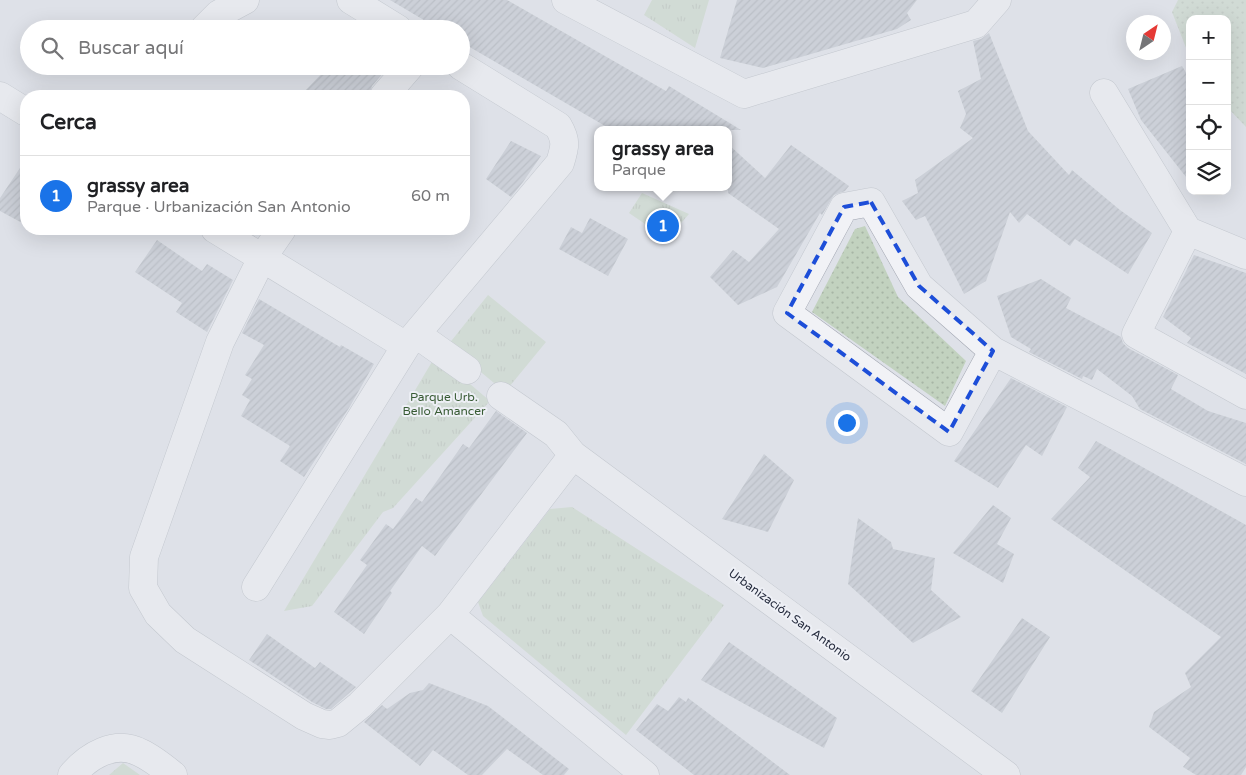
<!DOCTYPE html>
<html lang="es">
<head>
<meta charset="utf-8">
<style>
	:root { --surface:#fff; --page:#f6f6f6; --text:#202124; --muted:#757577; --line:#e0e0e0; --accent:#1a73e8 }
	body { margin:0; font-family:"Varela Round",sans-serif; background:var(--page); color:var(--text) }
	.controls { position:absolute; right:15px; top:15px; display:grid; overflow:hidden; border-radius:10px; box-shadow:0 5px 20px #0002 }
	.controls button { width:45px; height:45px; display:grid; place-items:center; padding:0; border:0; border-bottom:1px solid var(--line); background:var(--surface); color:var(--text); font:25px sans-serif }
	.compass { position:absolute; left:1126px; top:15px; width:45px; height:45px; border-radius:50%; background:var(--surface); box-shadow:0 5px 20px #0002; rotate:35deg }
	.you { position:absolute; left:846px; top:422px; width:18px; height:18px; margin:-12px; border:4px solid #fff; border-radius:50%; background:#1a73e8; box-shadow:0 0 0 8px #1a73e833 }
	.badge { display:grid; place-items:center; width:32px; height:32px; border-radius:50%; background:var(--accent); color:#fff; font-size:16px; font-weight:700 }
	.pin { position:absolute; translate:-50% -50%; border:2px solid #fff; box-shadow:0 1px 5px #0006 }
	.popup { position:absolute; left:594px; top:126px; width:138px; height:65px; box-sizing:border-box; display:grid; place-content:center; border-radius:10px; background:var(--surface); filter:drop-shadow(0 1px 4px #0005); font-size:16px; white-space:nowrap; color:var(--muted) }
	.popup b { font-size:19px; color:var(--text) }
	.popup::after { content:''; position:absolute; left:50%; top:100%; margin-left:-10px; border:10px solid transparent; border-top-color:var(--surface) }
	.list { margin:0; padding:0; list-style:none }
	h2 { display:flex; justify-content:space-between; align-items:center; height:65px; margin:0; padding:0 20px; font-size:21px }
	h2 small { font-size:16px; font-weight:400; color:var(--muted) }
	.list li { display:grid; grid-template-columns:32px 1fr auto; gap:15px; align-items:center; box-sizing:border-box; height:80px; padding:0 20px; border-top:1px solid var(--line) }
	.list b { display:block; font-size:19px; white-space:nowrap }
	.list p { margin:0; font-size:16px; white-space:nowrap; color:var(--muted) }
	.list em { font-size:16px; font-style:normal; color:var(--muted) }
	.icon { flex:none; width:28px; height:28px; fill:none; stroke:currentColor; stroke-width:2; stroke-linecap:round; stroke-linejoin:round }
	.map { position:relative; flex:none; width:1246px; height:775px; overflow:hidden }
	.search { position:absolute; background:var(--surface); box-shadow:0 5px 20px #0002; left:20px; top:20px; width:450px; height:55px; display:flex; align-items:center; gap:12px; box-sizing:border-box; padding:0 18px; border-radius:28px; color:var(--muted); font-size:19px }
	.panel { position:absolute; background:var(--surface); box-shadow:0 5px 20px #0002; left:20px; top:90px; width:450px; height:145px; border-radius:20px }
	.map>svg:first-child { display:block }
	.grass { fill:url(#grass-dots) }
	.park { fill:url(#park-tufts) }
	.building { fill:url(#building-hatch) }
	.lines { fill:none; stroke-linecap:round; stroke-linejoin:round }
	.minor-casing { stroke:#a3a7b2; stroke-width:29 }
	.minor { stroke:#f1f2f6; stroke-width:28 }
	.marked { fill:none; stroke:#1d4ed8; stroke-width:4; stroke-dasharray:10 6; stroke-linejoin:round }
	.labels { text-anchor:middle; dominant-baseline:central; stroke-width:4; stroke-linejoin:round; paint-order:stroke }
	.park-label { font-size:12px; fill:#385b34; stroke:#eef0f6 }
	.street-label { font-size:12px; fill:#272d3f; stroke:#eef0f6 }
</style>
</head>
<body>
<div class="map">
<svg width="1246" height="775" viewBox="0 0 1246 775">
	<defs>
		<pattern id="grass-dots" width="8" height="8" patternUnits="userSpaceOnUse" patternTransform="scale(1.25)"><rect width="8" height="8" fill="#c2d2bf"/><path d="M2 2h.1M6 6h.1" fill="none" stroke="#a7b5a5" stroke-width="1.8" stroke-linecap="round"/></pattern>
		<pattern id="park-tufts" width="24" height="20" patternUnits="userSpaceOnUse" patternTransform="scale(1.25)"><rect width="24" height="20" fill="#c2d2bf"/><path d="M3 7l-1-3M5 7V3M7 7l1-3M15 17l-1-3M17 17v-4M19 17l1-3" fill="none" stroke="#a7b5a5"/></pattern>
		<pattern id="building-hatch" width="6" height="6" patternUnits="userSpaceOnUse" patternTransform="scale(1.25)"><rect width="6" height="6" fill="#b5bac5"/><path d="M-1 1l2-2M0 6l6-6M5 7l2-2" fill="none" stroke="#9398a1"/></pattern>
	</defs>
	<rect width="100%" height="100%" fill="#dee1e8"/>
	<path class="grass" d="M1178 0H1246V127L1227 107V19H1190V58L1172 12Z
		M865 226 898 297 966 361 945 406 812 312 855 229Z"/>
	<path class="park" d="M652 0H709L695 48 644 15Z
		M642 193 689 214 667 239 629 213Z
		M488 295 546 342 505 392 448 345Z
		M436 355 490 401 393 508 383 512 312 606 284 611Z
		M572 507 724 605 626 735 483 616 478 602 550 509Z
		M123 763 140 775H109Z"/>
	<path class="building" d="M390 0H507L666 91 669 86 741 130H612L461 42V29H439Z
		M737 0H917L907 13 911 20 897 29 763 68 720 58Z
		M989 33 1028 131 1069 175 1072 170 1120 210 1152 233 1128 274 1075 239 1070 246 1027 214 1019 223 1010 212 986 281 964 294 925 216 916 220 902 201 918 193 915 180 973 138 960 128 966 114 958 91 981 79 973 41 981 39Z
		M329 66H389L372 86 369 96H300Z
		M1182 66 1190 79V182L1141 120 1128 89Z
		M511 141 541 156 523 182 511 197 486 179Z
		M728 144 765 178 791 145 849 186 845 191 834 195 822 215 820 213 777 287 738 305 710 277 733 250 749 262 779 229 728 193Z
		M26 159V225L0 211V198Z
		M590 218 628 239 608 276 559 249 571 227 582 233Z
		M157 240 202 271 207 264 233 280 207 332 176 312 182 303 135 272Z
		M1194 255 1246 273V374L1187 343 1191 338 1163 317Z
		M1041 279 1071 298 1066 308 1121 337 1123 343 1128 348 1178 375 1171 389 1208 411 1246 423V464L1140 409 1132 396 1097 369 1092 380 1083 376 1082 379 1029 352 1031 349 1011 337 997 296Z
		M259 299 340 347 341 345 374 364 349 408 304 477 280 461 290 446 241 416 250 400 242 395 252 379 245 375 264 345 242 333Z
		M1011 378 1067 407 1042 456 1026 445 998 488 954 461Z
		M496 411 527 433 435 556 422 546 390 591 392 593 364 634 334 612 367 565 360 560 386 524 393 529 416 498 422 502 463 444 469 448Z
		M1096 441 1246 525V767L1241 775H1196L1183 767 1190 758 1149 727 1154 712 1191 687 1185 673 1221 637 1051 519 1090 477 1078 468Z
		M764 454 794 480 768 532 722 519Z
		M993 505 1011 518 997 544 1014 554 1003 583 953 553Z
		M858 518 891 542 893 549 935 558 931 590 961 617 913 643 848 584Z
		M1022 618 1050 637 1002 713 971 691Z
		M267 634 315 668 320 662 356 687 331 709H326L312 702 249 660Z
		M729 642 837 718 824 748 701 680Z
		M429 683 488 706 569 769 564 775H543L507 749 482 775H468L433 750 420 766 364 722 382 705 387 709 410 693 423 690Z
		M679 697 686 702 688 698 790 775H694L636 730 657 704 668 711Z"/>
	<g class="lines">
		<g class="minor-casing">
			<path id="minor" d="M351 0 398 29
				M566 0 744 94 976 24 997 0
				M204 29 219 14 245 0
				M1104 93 1188 231 1246 255
				M0 96 26 112
				M384 96 410 66
				M215 229 406 346
				M282 229 262 258 220 342 144 557 143 588 158 614 185 640 304 716 322 724 330 725 338 723 360 705 450 615 573 455
				M1188 231 1136 334 1246 395
				M416 334 467 370
				M993 351 949 432 787 313 844 207 871 202 919 286 993 351 1246 482
				M501 396 556 434 573 455 1006 775
				M256 587 406 346 560 163C565 147 567 141 558 126L461 66
				M450 615 645 775
				M72 775C88 756 115 739 141 753 152 758 163 767 173 775"/>
		</g>
		<use href="#minor" class="minor"/>
	</g>
	<path d="M0 0H1246V775H0ZM871 202 919 286 993 351 949 432 787 313 844 207Z" fill="#dee1e8" fill-opacity=".55" fill-rule="evenodd"/>
	<path class="marked" d="M871 202 919 286 993 351 949 432 787 313 844 207Z"/>
	<g class="labels">
		<g class="park-label">
			<text x="444" y="397">Parque Urb.<tspan x="444" dy="14">Bello Amancer</tspan></text>
		</g>
		<g class="street-label">
			<text transform="translate(790 615) rotate(36)">Urbanización San Antonio</text>
		</g>
	</g>
</svg>
<div class="controls">
<button>+</button>
<button>−</button>
<button><svg class="icon" aria-label="locate" viewBox="0 0 24 24"><circle cx="12" cy="12" r="6"/><path d="M12 2v4M12 18v4M2 12h4M18 12h4"/></svg></button>
<button><svg class="icon" aria-label="layers" viewBox="0 0 24 24"><path d="M12 4l9 5-9 5-9-5zM3 14l9 5 9-5"/></svg></button>
</div>
<svg class="compass" viewBox="-18 -18 36 36"><path d="M0-13l5 13h-10z" fill="#e53935"/><path d="M0 13l5-13h-10z" fill="#757577"/></svg>
<div class="you"></div>
<div class="pin badge" style="left:663px;top:226px">1</div>
<div class="popup"><b>grassy area</b>Parque</div>
<div class="search"><svg class="icon" aria-label="search" viewBox="0 0 24 24"><circle cx="10" cy="10" r="6"/><path d="M15 15l6 6"/></svg>Buscar aquí</div>
<section class="panel">
<h2>Cerca<small></small></h2>
<ul class="list">
<li><span class="badge">1</span><div><b>grassy area</b><p>Parque · Urbanización San Antonio</p></div><em>60 m</em></li>
</ul>
</section>
</div>
</body>
</html>
